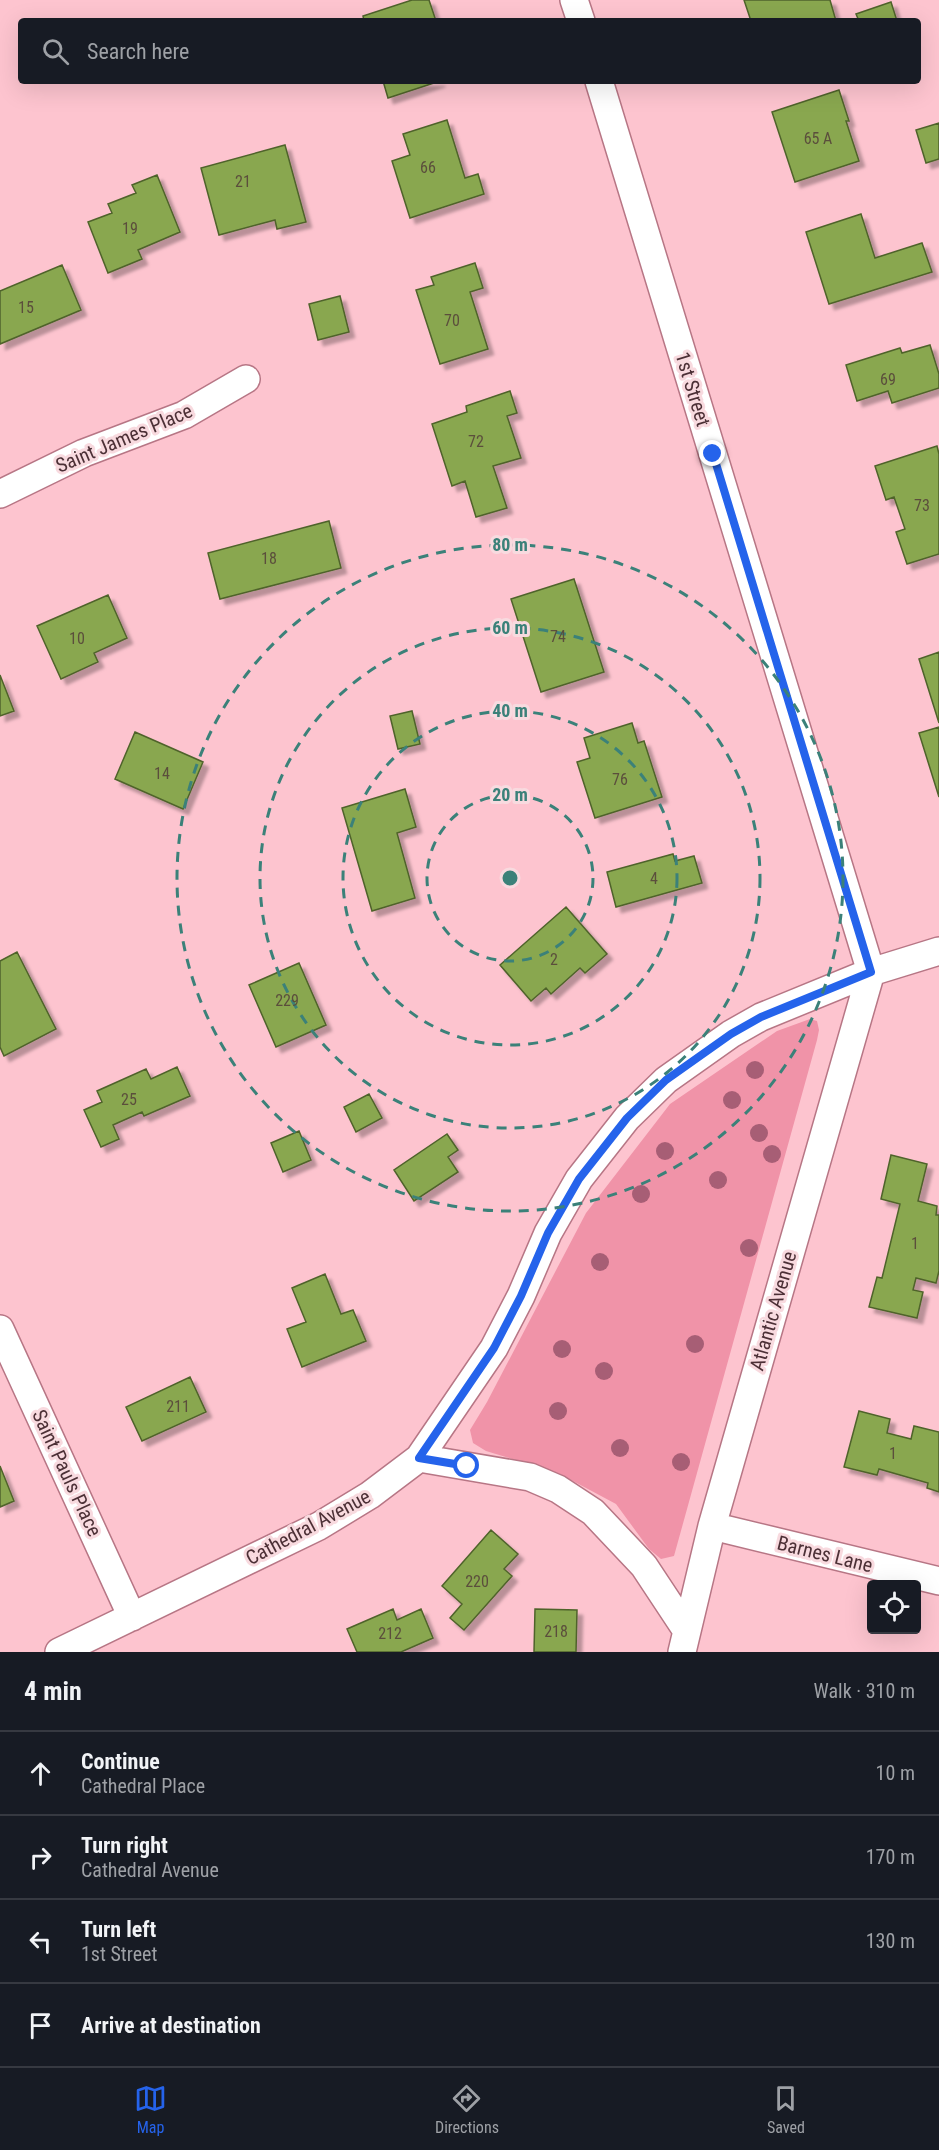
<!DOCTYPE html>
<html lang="en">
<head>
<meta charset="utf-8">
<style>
	:root { --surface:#171b24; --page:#242831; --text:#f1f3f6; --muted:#9ea1a6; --line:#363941; --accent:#2563eb }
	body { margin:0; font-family:"Roboto Condensed",sans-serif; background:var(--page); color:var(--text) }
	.controls { position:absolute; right:18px; bottom:18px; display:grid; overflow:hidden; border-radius:6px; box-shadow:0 6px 24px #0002 }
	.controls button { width:54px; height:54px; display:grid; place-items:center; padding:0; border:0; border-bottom:2px solid var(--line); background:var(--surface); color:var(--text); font:30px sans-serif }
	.stop { position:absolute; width:18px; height:18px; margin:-14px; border:4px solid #2563eb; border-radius:50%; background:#fff }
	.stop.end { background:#2563eb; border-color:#fff; box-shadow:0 2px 6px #0008 }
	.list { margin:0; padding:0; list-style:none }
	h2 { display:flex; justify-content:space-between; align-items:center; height:78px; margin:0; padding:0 24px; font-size:26px }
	h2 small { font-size:20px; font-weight:400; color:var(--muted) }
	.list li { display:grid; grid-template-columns:39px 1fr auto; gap:18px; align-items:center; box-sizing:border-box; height:84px; padding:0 24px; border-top:2px solid var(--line) }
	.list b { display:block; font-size:22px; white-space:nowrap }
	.list p { margin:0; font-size:20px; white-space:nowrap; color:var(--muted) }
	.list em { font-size:20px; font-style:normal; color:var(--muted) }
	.icon { flex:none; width:33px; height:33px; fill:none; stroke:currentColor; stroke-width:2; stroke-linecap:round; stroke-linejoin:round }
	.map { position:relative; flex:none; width:939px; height:1652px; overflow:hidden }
	.search { position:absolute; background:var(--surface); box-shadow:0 6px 24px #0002; left:18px; right:18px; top:18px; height:66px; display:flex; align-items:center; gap:15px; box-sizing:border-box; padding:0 21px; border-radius:6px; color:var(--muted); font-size:22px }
	.sheet { height:414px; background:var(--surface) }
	nav { display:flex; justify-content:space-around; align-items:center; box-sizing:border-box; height:84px; border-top:2px solid var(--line); background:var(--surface); font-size:16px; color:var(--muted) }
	nav a { display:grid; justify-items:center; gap:3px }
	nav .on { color:var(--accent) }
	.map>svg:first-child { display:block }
	.green { fill:#f093a8 }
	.building { fill:#89a750; stroke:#4f632b; stroke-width:1.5; filter:url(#shadow) }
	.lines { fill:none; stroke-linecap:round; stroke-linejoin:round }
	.minor-casing { stroke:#b77685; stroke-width:30 }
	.minor { stroke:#fff; stroke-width:27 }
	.tree { fill:#a75e75 }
	.route { stroke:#2563eb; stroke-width:8 }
	.ring { fill:none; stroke:#3b8179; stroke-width:3; stroke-dasharray:10 8 }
	.labels { text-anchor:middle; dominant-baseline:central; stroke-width:6; stroke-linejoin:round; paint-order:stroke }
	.number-label { font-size:16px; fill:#5b4e3c }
	.street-label { font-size:20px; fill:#4c3036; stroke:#f8dadf }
	.centre { fill:#3b8179; stroke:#f8dadf; stroke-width:3 }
	.ring-label { font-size:18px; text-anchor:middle; font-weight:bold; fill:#3b8179; stroke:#f8dadf; stroke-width:6; stroke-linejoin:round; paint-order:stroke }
</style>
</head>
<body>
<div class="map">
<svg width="939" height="1652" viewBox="0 0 939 1652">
	<defs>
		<filter id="shadow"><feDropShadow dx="5.5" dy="5.5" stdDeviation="1.5" flood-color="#0004"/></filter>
	</defs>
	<rect width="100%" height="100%" fill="#fdc4cf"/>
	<path class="green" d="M810 1019 817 1021 819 1030 817 1040 674 1556 661 1559 649 1549 616 1504 558 1473 486 1451 473 1443 470 1430 487 1402 586 1213 670 1104 777 1031Z"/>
	<path class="building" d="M412 0H429L436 21H364L363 16Z
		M744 0H830L836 21H751Z
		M891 2 897 21H859L856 14Z
		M383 81H440L388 98Z
		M839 90 849 121H846L859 161 795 182 772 112Z
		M447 120 465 178 478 174 484 194 410 218 392 161 410 155 403 134Z
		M939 123V159L926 163 916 130Z
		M285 145 306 222 277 229 275 220 219 235 201 168Z
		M157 175 180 232 138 250 142 259 108 273 88 222 112 213 108 204 136 193 132 185Z
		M861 214 875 258 922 243 932 272 829 304 806 232Z
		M475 263 483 288 470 292 488 349 440 364 416 290 434 285 431 277Z
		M62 265 81 310 0 344V291Z
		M340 296 349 332 318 340 309 304Z
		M930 345 939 374V388L892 403 888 391 857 401 846 365 900 348 902 353Z
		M510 391 517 413 507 416 521 458 493 466 507 508 476 517 465 481 452 486 432 424 467 412 466 406Z
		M937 446 939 454V554L907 564 896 532 905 529 894 497 886 500 875 466Z
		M329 521 341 568 220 599 208 553Z
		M574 579 604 672 541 692 511 599Z
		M108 595 127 638 94 653 98 662 61 679 37 626Z
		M939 652V723L919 659Z
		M0 675 14 711 0 716Z
		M412 711 420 744 398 749 390 716Z
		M632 723 638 743 644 741 662 797 595 818 577 762 590 758 584 738Z
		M939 727V797L919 733Z
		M135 732 203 762 183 809 115 779Z
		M405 789 416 827 397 833 415 898 372 911 342 808Z
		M673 854 675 861 694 856 702 883 616 907 607 872Z
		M566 907 607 954 585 973 580 968 551 994 546 988 531 1001 500 965Z
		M17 952 56 1029 4 1056 0 1047V961Z
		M299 963 326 1025 276 1047 249 985Z
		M177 1067 190 1096 144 1116 142 1112 113 1125 119 1139 101 1147 84 1110 102 1102 97 1091 146 1069 151 1079Z
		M369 1094 382 1118 356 1132 344 1107Z
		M299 1131 311 1160 283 1172 271 1143Z
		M447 1134 458 1150 448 1157 458 1172 414 1201 394 1170Z
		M891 1155 927 1164 918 1201 937 1206 936 1215H939V1271L936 1283 916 1278 913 1290 923 1292 917 1318 869 1307 877 1277 882 1278 900 1204 881 1199Z
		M325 1274 341 1314 353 1310 366 1341 302 1367 287 1329 306 1322 292 1288Z
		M190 1377 206 1412 142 1441 126 1407Z
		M859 1411 890 1419 887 1433 911 1439 914 1426 939 1432V1492L927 1488 928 1483 879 1469 877 1475 844 1467Z
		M0 1466 14 1501 0 1507Z
		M491 1530 518 1554 504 1569 512 1576 464 1630 450 1618 462 1604 442 1586Z
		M393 1609 397 1620 421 1609 433 1638 401 1652H357L347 1629Z
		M535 1609 577 1610 576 1652H534Z"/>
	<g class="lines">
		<g class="minor-casing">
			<path id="minor" d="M574 0 581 21
				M599 81 871 972 712 1526 682 1652
				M0 494 84 453 184 415 246 379
				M0 1329 132 1617
				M419 1458 530 1477 558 1489 593 1512 644 1566 687 1631
				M712 1526 939 1581
				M59 1652 319 1526 370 1495 419 1458 494 1348 521 1296 548 1233 579 1179 627 1118 666 1080 731 1034 761 1017 871 972 939 951"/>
		</g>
		<use href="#minor" class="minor"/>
	</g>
	<g class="tree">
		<circle cx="755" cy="1070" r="9"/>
		<circle cx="732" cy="1100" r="9"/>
		<circle cx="759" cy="1133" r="9"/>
		<circle cx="665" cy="1151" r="9"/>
		<circle cx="772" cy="1154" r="9"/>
		<circle cx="718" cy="1180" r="9"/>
		<circle cx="641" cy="1194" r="9"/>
		<circle cx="749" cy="1248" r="9"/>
		<circle cx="600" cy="1262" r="9"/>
		<circle cx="695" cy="1344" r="9"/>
		<circle cx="562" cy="1349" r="9"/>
		<circle cx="604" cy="1371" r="9"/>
		<circle cx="558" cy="1411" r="9"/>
		<circle cx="620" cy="1448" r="9"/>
		<circle cx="681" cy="1462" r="9"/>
	</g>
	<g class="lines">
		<path class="route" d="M467 1466 419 1458 494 1348 521 1296 548 1233 579 1179 627 1118 666 1080 731 1034 761 1017 871 972 713 454"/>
	</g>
	<g class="ring">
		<circle cx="510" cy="878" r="83"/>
		<circle cx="510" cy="878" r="167"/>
		<circle cx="510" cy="878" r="250"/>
		<circle cx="510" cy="878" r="333"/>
	</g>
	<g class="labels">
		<g class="number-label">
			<text x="818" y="138">65 A</text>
			<text x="428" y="167">66</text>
			<text x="243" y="181">21</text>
			<text x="130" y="228">19</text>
			<text x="26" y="307">15</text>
			<text x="452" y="320">70</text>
			<text x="888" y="379">69</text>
			<text x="476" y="441">72</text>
			<text x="922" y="505">73</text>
			<text x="269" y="558">18</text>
			<text x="558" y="636">74</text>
			<text x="77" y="638">10</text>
			<text x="162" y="773">14</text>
			<text x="620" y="779">76</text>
			<text x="654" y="878">4</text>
			<text x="554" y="959">2</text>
			<text x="287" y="1000">229</text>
			<text x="129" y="1099">25</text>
			<text x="915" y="1243">1</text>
			<text x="178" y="1406">211</text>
			<text x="893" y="1453">1</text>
			<text x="477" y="1581">220</text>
			<text x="556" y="1631">218</text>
			<text x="390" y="1633">212</text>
		</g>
		<g class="street-label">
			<text transform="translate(693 389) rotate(73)">1st Street</text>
			<text transform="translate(124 438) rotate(-23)">Saint James Place</text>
			<text transform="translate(773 1311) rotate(-74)">Atlantic Avenue</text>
			<text transform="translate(67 1473) rotate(65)">Saint Pauls Place</text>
			<text transform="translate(308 1527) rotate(-28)">Cathedral Avenue</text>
			<text transform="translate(825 1554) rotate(14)">Barnes Lane</text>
		</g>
	</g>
	<circle cx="510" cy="878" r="9" class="centre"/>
	<g class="ring-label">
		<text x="510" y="551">80 m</text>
		<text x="510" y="634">60 m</text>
		<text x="510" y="717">40 m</text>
		<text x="510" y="801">20 m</text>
	</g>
</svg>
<div class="controls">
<button><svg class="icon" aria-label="locate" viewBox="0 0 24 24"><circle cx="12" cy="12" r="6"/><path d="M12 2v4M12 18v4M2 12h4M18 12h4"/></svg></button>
</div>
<div class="stop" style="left:467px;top:1466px"></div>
<div class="stop end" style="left:713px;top:454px"></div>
<div class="search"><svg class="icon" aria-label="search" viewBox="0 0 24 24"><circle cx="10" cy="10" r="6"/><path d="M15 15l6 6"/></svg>Search here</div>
</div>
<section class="sheet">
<h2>4 min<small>Walk · 310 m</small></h2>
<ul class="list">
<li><svg class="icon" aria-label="ahead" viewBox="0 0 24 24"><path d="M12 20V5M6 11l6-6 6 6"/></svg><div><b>Continue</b><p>Cathedral Place</p></div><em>10 m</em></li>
<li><svg class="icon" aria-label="right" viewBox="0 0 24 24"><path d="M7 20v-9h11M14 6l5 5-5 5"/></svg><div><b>Turn right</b><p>Cathedral Avenue</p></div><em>170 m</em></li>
<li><svg class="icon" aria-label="left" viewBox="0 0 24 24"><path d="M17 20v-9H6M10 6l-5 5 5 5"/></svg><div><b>Turn left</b><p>1st Street</p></div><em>130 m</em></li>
<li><svg class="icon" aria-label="arrive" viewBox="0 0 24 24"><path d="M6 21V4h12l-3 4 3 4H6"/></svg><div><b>Arrive at destination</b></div></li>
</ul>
</section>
<nav>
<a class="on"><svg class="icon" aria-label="map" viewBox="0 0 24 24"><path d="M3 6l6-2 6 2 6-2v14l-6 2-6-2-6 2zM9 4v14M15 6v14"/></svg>Map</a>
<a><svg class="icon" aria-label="directions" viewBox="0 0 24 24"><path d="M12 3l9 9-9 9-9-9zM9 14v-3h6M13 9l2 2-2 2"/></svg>Directions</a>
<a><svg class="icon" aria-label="saved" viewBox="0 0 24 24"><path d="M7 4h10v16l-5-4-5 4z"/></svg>Saved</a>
</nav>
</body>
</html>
